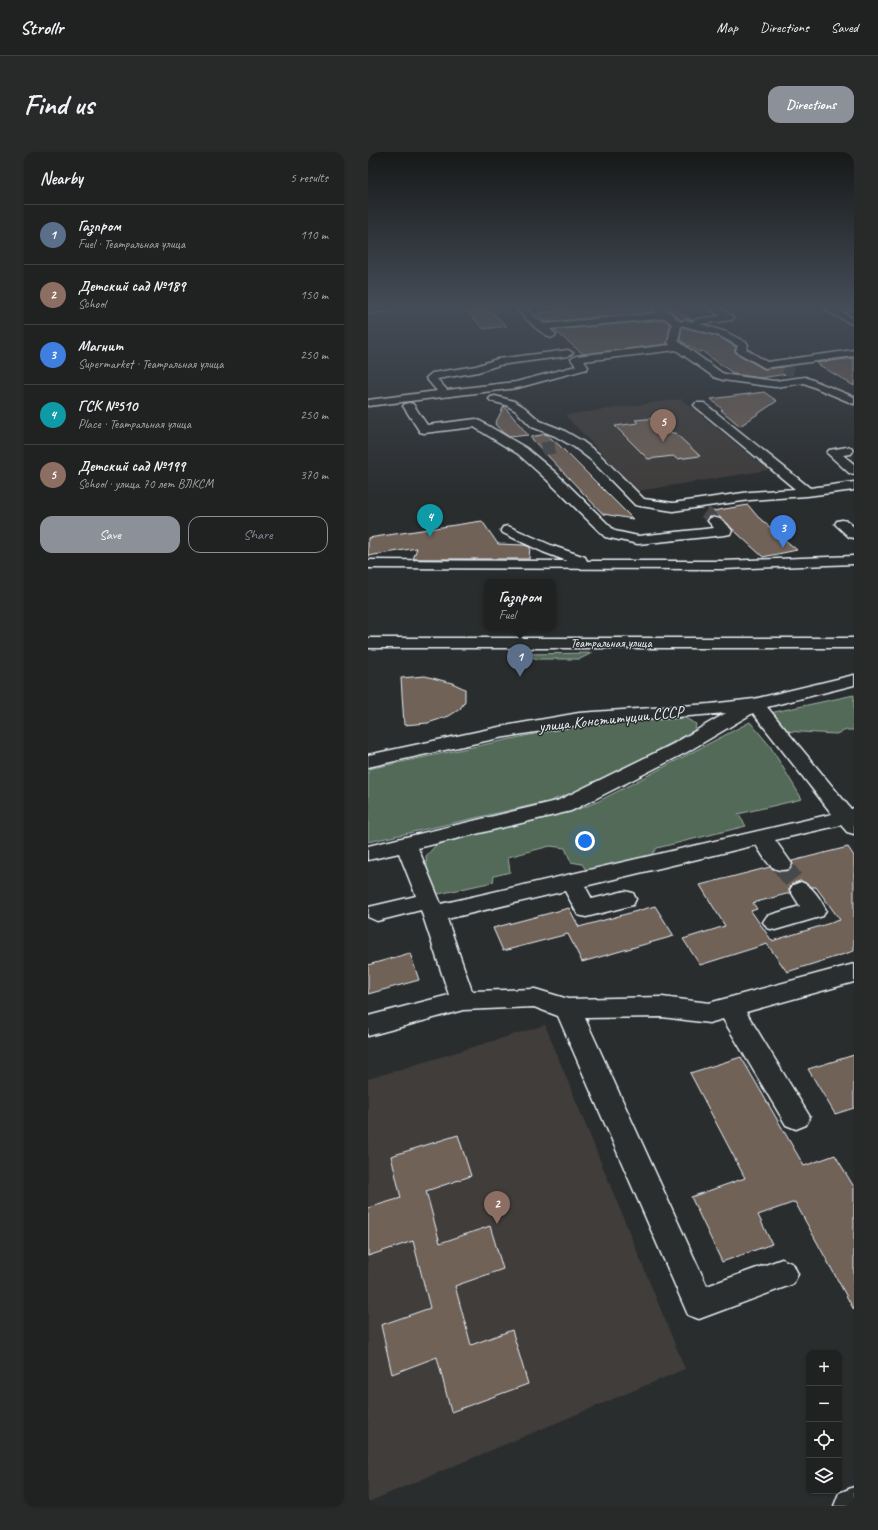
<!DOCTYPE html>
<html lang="en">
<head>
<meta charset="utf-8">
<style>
	:root { --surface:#202222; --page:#282a2a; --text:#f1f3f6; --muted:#a2a4a5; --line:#3d3f40; --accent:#8c9099 }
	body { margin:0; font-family:Caveat,sans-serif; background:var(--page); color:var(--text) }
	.controls { position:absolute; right:12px; bottom:12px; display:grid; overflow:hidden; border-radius:8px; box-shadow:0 1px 3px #0004 }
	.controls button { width:36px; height:36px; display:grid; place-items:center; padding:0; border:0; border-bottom:1px solid var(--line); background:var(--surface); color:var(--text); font:20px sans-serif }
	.you { position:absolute; left:217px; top:689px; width:14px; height:14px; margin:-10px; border:3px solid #fff; border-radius:50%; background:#1a73e8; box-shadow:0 0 0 6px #1a73e833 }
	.badge { display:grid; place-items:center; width:26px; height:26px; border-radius:50%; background:var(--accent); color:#fff; font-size:13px; font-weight:700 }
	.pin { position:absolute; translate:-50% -33px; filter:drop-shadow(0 1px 2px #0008) }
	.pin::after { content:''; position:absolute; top:21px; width:14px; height:12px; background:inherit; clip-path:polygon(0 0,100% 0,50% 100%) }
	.popup { position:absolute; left:116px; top:427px; width:72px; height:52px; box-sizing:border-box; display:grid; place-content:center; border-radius:8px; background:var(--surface); filter:drop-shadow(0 1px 3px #0005); font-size:13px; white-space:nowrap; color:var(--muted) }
	.popup b { font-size:15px; color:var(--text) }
	.popup::after { content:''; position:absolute; left:50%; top:100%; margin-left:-8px; border:8px solid transparent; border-top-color:var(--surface) }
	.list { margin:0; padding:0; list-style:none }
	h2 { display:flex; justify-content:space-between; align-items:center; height:52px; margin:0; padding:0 16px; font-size:17px }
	h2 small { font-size:13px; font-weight:400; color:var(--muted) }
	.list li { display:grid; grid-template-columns:26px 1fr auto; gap:12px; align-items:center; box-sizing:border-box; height:60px; padding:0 16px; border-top:1px solid var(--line) }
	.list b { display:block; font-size:15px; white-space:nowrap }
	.list p { margin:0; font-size:13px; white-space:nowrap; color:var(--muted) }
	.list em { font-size:13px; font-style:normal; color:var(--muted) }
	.actions { display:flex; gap:8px; padding:12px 16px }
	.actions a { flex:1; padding:9px 0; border:1px solid var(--accent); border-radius:12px; text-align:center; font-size:14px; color:var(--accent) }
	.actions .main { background:var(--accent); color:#fff }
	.icon { flex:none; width:22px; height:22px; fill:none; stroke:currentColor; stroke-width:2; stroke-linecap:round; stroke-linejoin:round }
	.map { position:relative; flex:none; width:486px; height:1354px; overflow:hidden; border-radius:12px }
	header { display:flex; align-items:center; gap:24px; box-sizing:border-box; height:56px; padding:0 20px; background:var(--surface); border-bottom:1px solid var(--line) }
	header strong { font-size:19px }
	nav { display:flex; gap:22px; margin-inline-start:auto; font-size:14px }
	.intro { display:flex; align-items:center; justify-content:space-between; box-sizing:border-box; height:96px; padding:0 24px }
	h1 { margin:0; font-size:28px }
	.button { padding:10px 18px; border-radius:12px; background:var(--accent); color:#fff; font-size:14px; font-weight:700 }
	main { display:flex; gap:24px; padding:0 24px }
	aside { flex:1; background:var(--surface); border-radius:12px; box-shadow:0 1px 3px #0004 }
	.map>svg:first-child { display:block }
	.built { fill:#3f3d3b }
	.green { fill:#536b58; stroke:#9eaea8 }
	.building { fill:#716258; stroke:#e8f1f8; fill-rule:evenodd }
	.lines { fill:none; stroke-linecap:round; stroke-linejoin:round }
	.minor-tunnel-far2 { stroke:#464a4c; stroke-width:10; stroke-dasharray:10 5; stroke-linecap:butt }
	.minor-tunnel-far1 { stroke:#464a4c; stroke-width:13; stroke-dasharray:13 6; stroke-linecap:butt }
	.minor-tunnel { stroke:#464a4c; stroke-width:20; stroke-dasharray:20 10; stroke-linecap:butt }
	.minor-casing { stroke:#e8f1f8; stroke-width:3 }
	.major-casing { stroke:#e8f1f8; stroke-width:3 }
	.minor { fill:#2a2d2e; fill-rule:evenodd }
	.major { fill:#2a2d2e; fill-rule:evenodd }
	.labels { text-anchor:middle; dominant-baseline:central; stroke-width:3; stroke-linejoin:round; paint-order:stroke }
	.far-street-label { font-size:13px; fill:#e8f1f8; stroke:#2a2d2e }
	.street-label { font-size:16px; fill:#e8f1f8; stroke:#2a2d2e }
</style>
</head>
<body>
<header>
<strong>Strollr</strong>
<nav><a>Map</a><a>Directions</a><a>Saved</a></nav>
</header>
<div class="intro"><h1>Find us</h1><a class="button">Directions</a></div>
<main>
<aside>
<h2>Nearby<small>5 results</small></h2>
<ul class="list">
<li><span class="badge" style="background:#5c6f8a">1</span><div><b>Газпром</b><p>Fuel · Театральная улица</p></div><em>110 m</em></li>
<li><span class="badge" style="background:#8d6e63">2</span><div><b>Детский сад №189</b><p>School</p></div><em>150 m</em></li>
<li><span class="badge" style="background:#3f7fe0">3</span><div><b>Магнит</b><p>Supermarket · Театральная улица</p></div><em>250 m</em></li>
<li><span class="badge" style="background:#0f9aa8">4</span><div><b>ГСК №510</b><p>Place · Театральная улица</p></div><em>250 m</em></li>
<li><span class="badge" style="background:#8d6e63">5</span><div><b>Детский сад №199</b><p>School · улица 70 лет ВЛКСМ</p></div><em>370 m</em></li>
</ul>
<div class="actions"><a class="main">Save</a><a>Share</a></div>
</aside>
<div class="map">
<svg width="486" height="1354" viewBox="0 0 486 1354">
	<rect width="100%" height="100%" fill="#2a2d2e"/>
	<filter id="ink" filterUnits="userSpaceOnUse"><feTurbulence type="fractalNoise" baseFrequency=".025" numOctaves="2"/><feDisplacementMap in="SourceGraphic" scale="8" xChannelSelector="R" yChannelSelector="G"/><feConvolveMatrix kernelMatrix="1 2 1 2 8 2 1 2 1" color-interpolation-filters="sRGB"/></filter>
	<g filter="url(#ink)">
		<path class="built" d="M313 247 400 318 270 339 197 263Z
			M177 873 317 1217 0 1350V927Z"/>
		<path class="green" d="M224 501 212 507H169L158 502Z
			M486 543V578H479L468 582 416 579 402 561Z
			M317 566 328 572 327 578 226 633 179 650 0 690V617L200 575 252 570Z
			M382 570 402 594 434 647 370 662 378 674 289 696 279 708 220 721 214 712 203 710 197 696 182 694 140 705 142 720 126 724 125 730 66 743 60 727 58 704 69 692 206 659 231 649Z"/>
		<path class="building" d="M190 154H282L287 160 178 170 169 161 195 158Z
			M296 154H301L324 168 317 167 313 168Z
			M121 158 139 174 116 177 99 160Z
			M297 168 302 173 299 192 215 202 186 178Z
			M314 175 351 185 368 195 367 199 368 201 396 217 415 215 425 221 393 226 366 222 334 199 331 200 312 188Z
			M486 206V234L448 211Z
			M396 240 409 249 372 274 353 258H355L343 247Z
			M136 254 160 283 142 285 134 280 127 272Z
			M288 266 304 281H307L332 304 309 307 305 304 280 307 247 274 270 271 267 268Z
			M178 282 192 294 265 367 235 362 162 285Z
			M380 353 390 365 429 398 395 405 345 359Z
			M114 369 130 392 156 393 162 395 161 407H45L49 396 0 404V386Z
			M57 524 84 531 97 537V549L92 557 81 564 60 571 36 573 33 526Z
			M480 695 486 704V799L419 820 399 792 332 813 315 787 357 774 332 733 402 715 409 719 421 718 425 713 424 709ZM432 729 444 735H448L472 768 404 789 383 759 389 757 385 751 422 741 421 737 424 732Z
			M287 754 306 784 214 810 200 782 135 799 125 776 201 756 211 775Z
			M42 801 51 828 0 842V813Z
			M486 903V956L467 962 440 917Z
			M373 905 436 1014 467 1003 486 1035V1158L427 1050 390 1063 404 1092 354 1110 323 1045 377 1026 322 921Z
			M90 983 103 1024 58 1039 72 1091 122 1074 135 1117 87 1134 103 1193 144 1178 160 1232 83 1260 69 1205 24 1222 13 1173 62 1156 45 1089 0 1104V1056L33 1046 23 1004Z"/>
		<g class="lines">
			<path class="minor-tunnel-far2" d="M476 157 486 156
				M416 216 425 221"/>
			<path class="minor-tunnel-far1" d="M174 297 192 294
				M337 360 347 369"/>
			<path class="minor-tunnel" d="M413 712 433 738"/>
			<g class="minor-casing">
				<path id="minor" d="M8 154H39L35 157 0 161V155Z
					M145 154H155L176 172 290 161 283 154H293L313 170 317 168 324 170 329 167 352 164 338 154H349L364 164 366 166 364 168 332 172 358 180 379 191 380 193 378 197 399 210 486 198V204L397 216 369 200 368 198 370 194 352 184 313 173 310 189 354 221 361 223 407 229 437 225 486 245V252L436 231 407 235 355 228 346 225 308 198 216 209 220 215 219 217 149 236 0 254V248L69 239 58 226 64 221 108 214 129 207 200 198 205 201 200 204 131 213 110 220 69 227 79 238 148 230 208 214 203 207 208 204 302 193 300 190 304 172 297 166 182 177 188 183 183 186 169 177Z
					M474 154 479 155 481 157 479 159 473 160 486 166V173L457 158 462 155Z
					M127 244 146 249 156 255 172 269 195 278 214 289 231 302 276 347 305 351 382 340 427 337 328 255 326 253 328 251H336L442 336 486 330V338L439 344 382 348 305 359 272 354 267 353 223 308 206 295 187 284 164 275 148 259 138 253 123 249 121 247 123 245Z
					M41 251 45 252 59 273 108 267 112 269 158 296 188 321 247 379 270 384 346 376 340 369 342 366C352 364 359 371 364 379L362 382 357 383 270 392 237 385 178 327 150 302 106 275 56 281 52 280 35 254 37 252Z
					M479 295 483 296 485 299 483 302 475 303 486 312V322L481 321 459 301 461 298Z
					M474 368 479 369 486 375V386L481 385 467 372 469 369Z
					M140 374 185 394 217 405 219 409H355L486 404V412L355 417 0 416V408L199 409 175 400 135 381 133 378 135 375Z
					M486 523V533L399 555 483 657 486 656V682L479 680 473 673 407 688 424 712 421 717C402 722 397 706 388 693L217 734 224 747 257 739 265 741 268 747 265 753 218 765 210 763 197 739 79 767 104 839 167 837 200 847 294 845 341 851 486 812V830L378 860 442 965 438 973 428 977 418 973 355 867 341 871 294 865 217 866 339 1134 414 1107 425 1112 430 1122 425 1132 331 1167 320 1163 190 864 166 855 95 858 0 884V864L81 843 53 758 9 769 0 765 1 755 48 744 31 701 0 708V694L189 649 305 592 358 561 211 573 131 586 0 615V603L131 575 211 561 342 552 386 547ZM385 561 464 662 73 752 50 696 203 659 319 600Z
					M433 730C445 734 452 747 458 758L455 764 407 778 399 776 395 770 399 764 432 754 422 738 425 733Z
					M486 1335V1354H466L471 1341Z"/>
			</g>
			<g class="major-casing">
				<path id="major" d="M0 486H486V496H0Z"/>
			</g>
			<use href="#minor" class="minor"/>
			<use href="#major" class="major"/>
		</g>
	</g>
	<linearGradient id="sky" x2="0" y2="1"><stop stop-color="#171919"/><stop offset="0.45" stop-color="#444c57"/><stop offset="1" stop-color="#444c57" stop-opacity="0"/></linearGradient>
	<rect width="486" height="344" fill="url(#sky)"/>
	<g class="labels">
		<g class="far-street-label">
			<text x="243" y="491">Театральная улица</text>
		</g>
		<g class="street-label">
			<text transform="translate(243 567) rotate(-6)">улица Конституции СССР</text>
		</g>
	</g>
</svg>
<div class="controls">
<button>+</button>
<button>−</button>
<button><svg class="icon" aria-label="locate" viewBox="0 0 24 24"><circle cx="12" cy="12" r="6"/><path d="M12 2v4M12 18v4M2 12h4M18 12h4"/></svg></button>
<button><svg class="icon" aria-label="layers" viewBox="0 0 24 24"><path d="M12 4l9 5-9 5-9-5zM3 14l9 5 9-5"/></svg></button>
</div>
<div class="you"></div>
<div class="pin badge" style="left:152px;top:525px;background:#5c6f8a">1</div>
<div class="popup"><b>Газпром</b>Fuel</div>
<div class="pin badge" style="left:129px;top:1072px;background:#8d6e63">2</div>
<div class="pin badge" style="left:415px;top:396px;background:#3f7fe0">3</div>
<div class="pin badge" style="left:62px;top:385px;background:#0f9aa8">4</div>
<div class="pin badge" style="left:295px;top:290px;background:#8d6e63">5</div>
</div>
</main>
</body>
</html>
